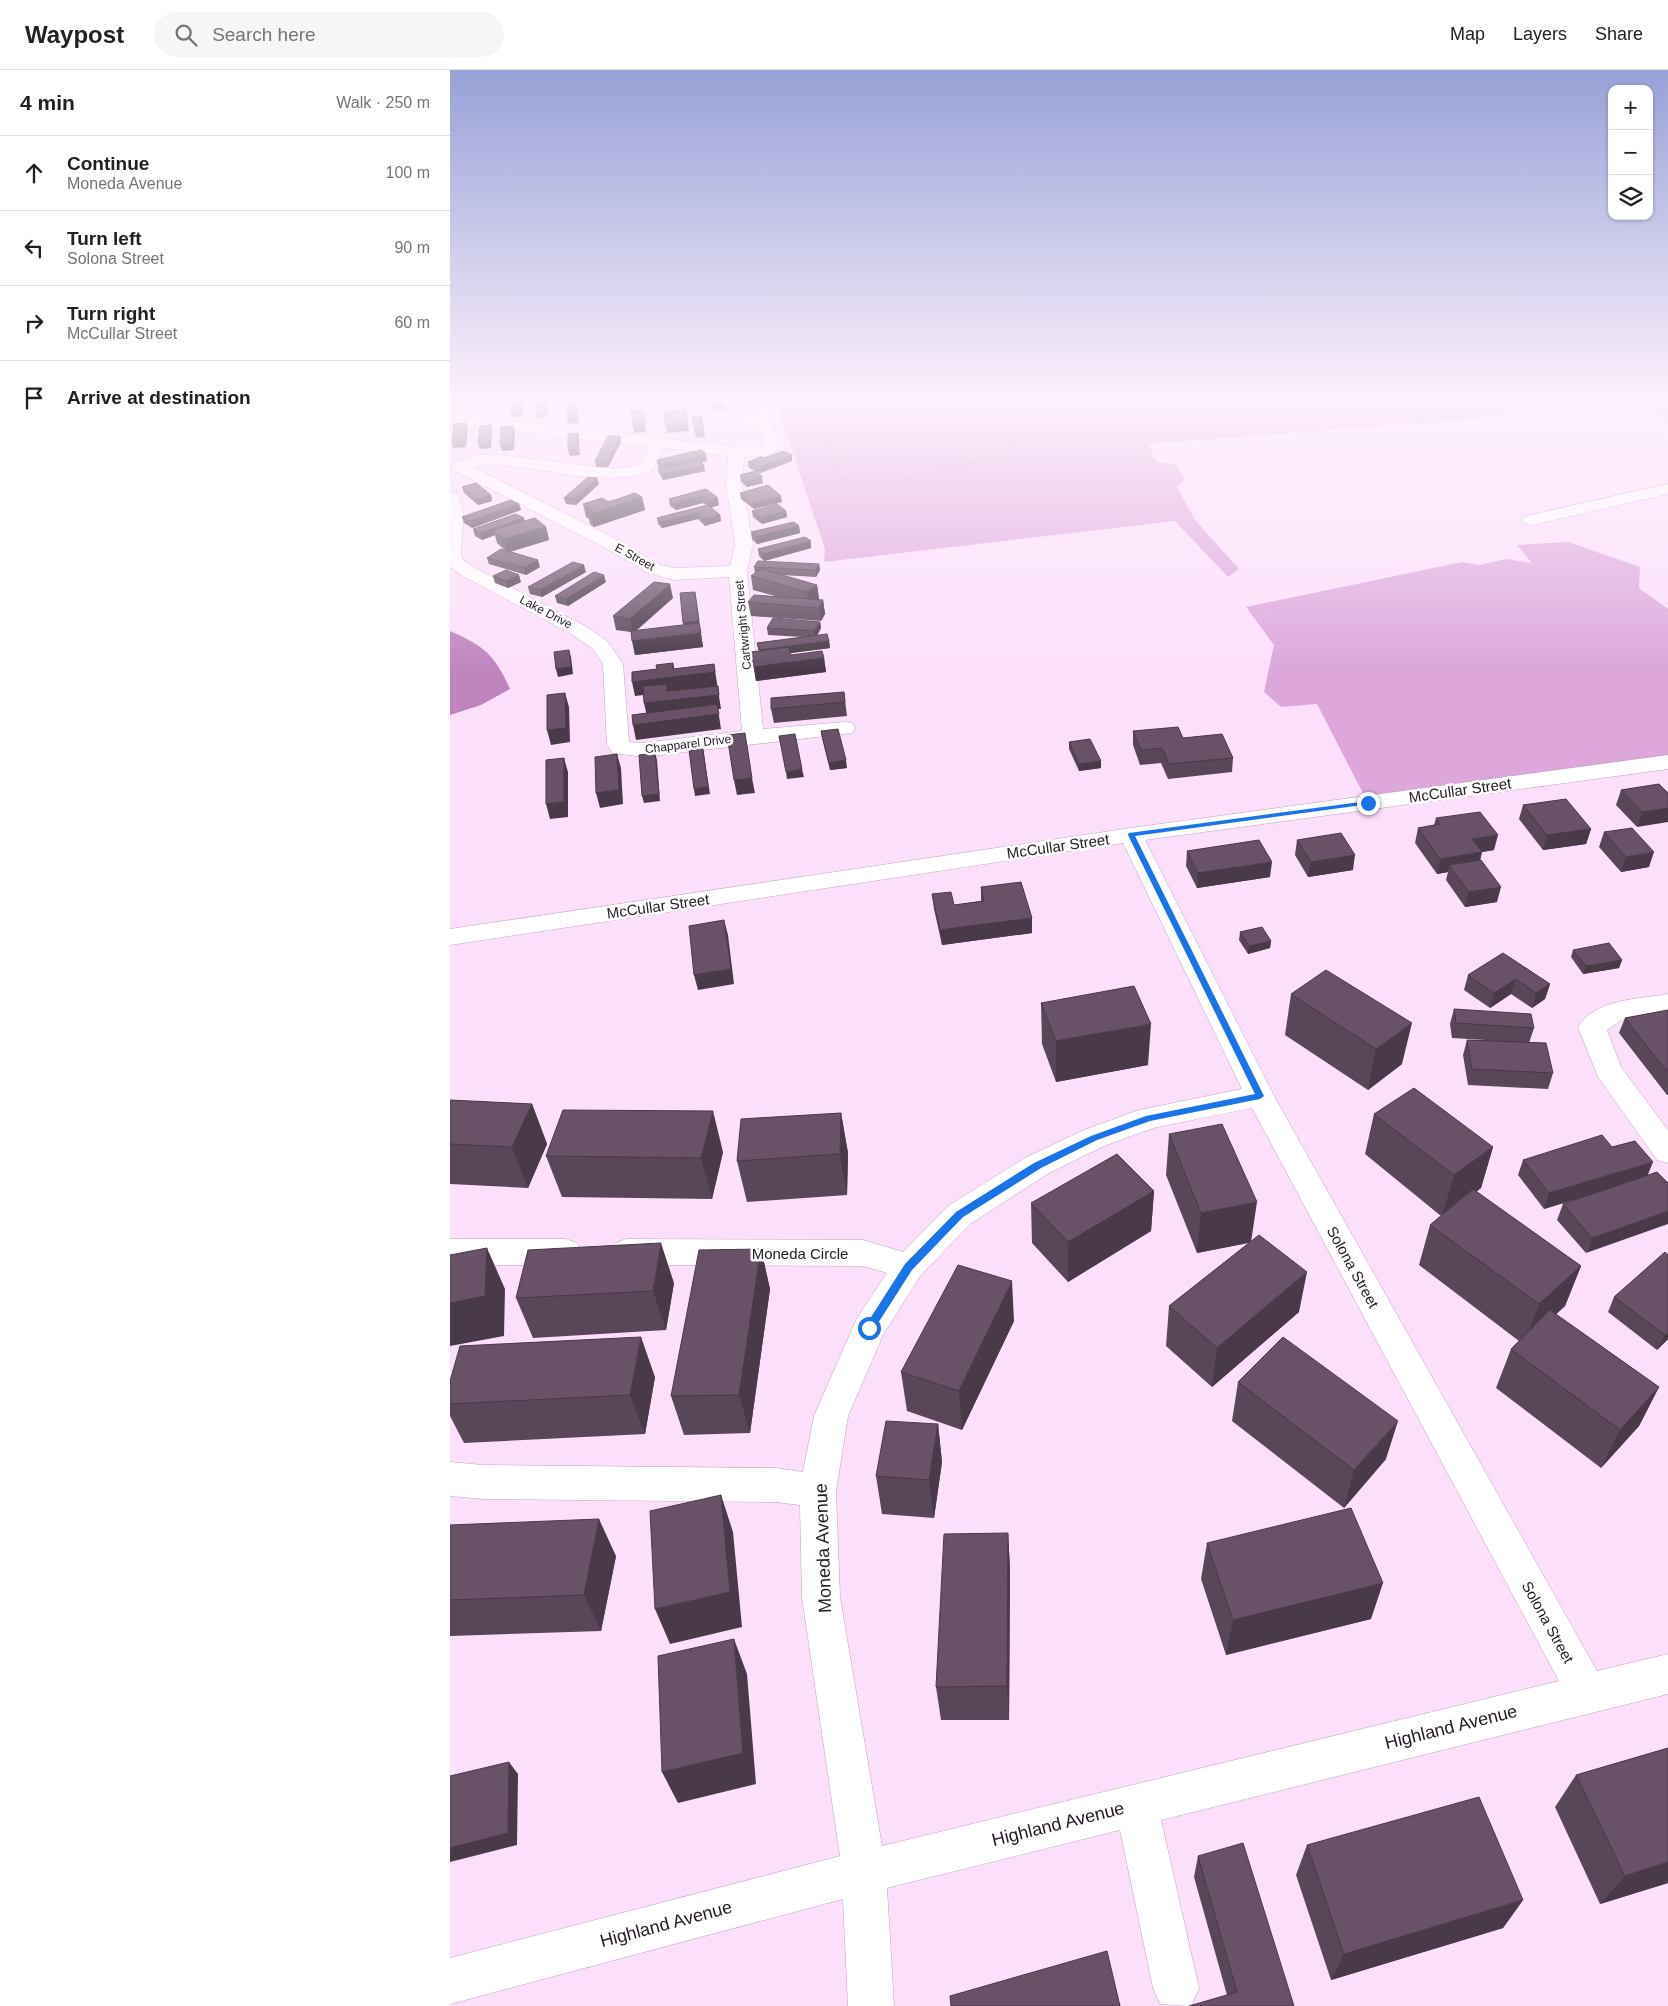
<!DOCTYPE html>
<html lang="en">
<head>
<meta charset="utf-8">
<style>
	:root { --surface:#fff; --page:#f6f6f6; --text:#202124; --muted:#757577; --line:#e0e0e0 }
	body { margin:0; font-family:Helvetica,sans-serif; background:var(--page); color:var(--text) }
	.controls { position:absolute; right:15px; top:15px; display:grid; overflow:hidden; border-radius:10px; box-shadow:0 1px 4px #0004 }
	.controls button { width:45px; height:45px; display:grid; place-items:center; padding:0; border:0; border-bottom:1px solid var(--line); background:var(--surface); color:var(--text); font:25px sans-serif }
	.stop { position:absolute; width:15px; height:15px; margin:-11px; border:4px solid #1a73e8; border-radius:50%; background:#fff }
	.stop.end { background:#1a73e8; border-color:#fff; box-shadow:0 1px 5px #0008 }
	.list { margin:0; padding:0; list-style:none }
	h2 { display:flex; justify-content:space-between; align-items:center; height:65px; margin:0; padding:0 20px; font-size:21px }
	h2 small { font-size:16px; font-weight:400; color:var(--muted) }
	.list li { display:grid; grid-template-columns:32px 1fr auto; gap:15px; align-items:center; box-sizing:border-box; height:75px; padding:0 20px; border-top:1px solid var(--line) }
	.list b { display:block; font-size:19px; white-space:nowrap }
	.list p { margin:0; font-size:16px; white-space:nowrap; color:var(--muted) }
	.list em { font-size:16px; font-style:normal; color:var(--muted) }
	.icon { flex:none; width:28px; height:28px; fill:none; stroke:currentColor; stroke-width:2; stroke-linecap:round; stroke-linejoin:round }
	.map { position:relative; flex:none; width:1218px; height:1936px; overflow:hidden }
	header { display:flex; align-items:center; gap:30px; box-sizing:border-box; height:70px; padding:0 25px; background:var(--surface); border-bottom:1px solid var(--line) }
	header strong { font-size:24px }
	nav { display:flex; gap:28px; margin-inline-start:auto; font-size:18px }
	.search { width:350px; height:45px; background:var(--page); display:flex; align-items:center; gap:12px; box-sizing:border-box; padding:0 18px; border-radius:28px; color:var(--muted); font-size:19px }
	main { display:flex }
	aside { flex:1; background:var(--surface) }
	.map>svg:first-child { display:block }
	.green { fill:#dda7dc }
	.water { fill:#bf84be }
	.lines { fill:none; stroke-linecap:round; stroke-linejoin:round }
	.minor-casing { stroke:#bfa4be; stroke-width:1 }
	.path { stroke:#8f7c8f; stroke-width:2; stroke-dasharray:0.5 2.5; stroke-linecap:butt }
	.minor { fill:#fff; fill-rule:evenodd }
	.wall { fill:#5a4659 }
	.shaded-wall { fill:#4a3949 }
	.building { fill:#695168; stroke:#4a3949 }
	.route { fill:#1a73e8 }
	.labels { text-anchor:middle; dominant-baseline:central; stroke-width:5; stroke-linejoin:round; paint-order:stroke }
	.far-street-label { font-size:12px; fill:#241a24; stroke:#fff }
	.street-label { font-size:15px; fill:#241a24; stroke:#fff }
	.near-street-label { font-size:18px; fill:#241a24; stroke:#fff }
</style>
</head>
<body>
<header>
<strong>Waypost</strong>
<div class="search"><svg class="icon" aria-label="search" viewBox="0 0 24 24"><circle cx="10" cy="10" r="6"/><path d="M15 15l6 6"/></svg>Search here</div>
<nav><a>Map</a><a>Layers</a><a>Share</a></nav>
</header>
<main>
<aside>
<h2>4 min<small>Walk · 250 m</small></h2>
<ul class="list">
<li><svg class="icon" aria-label="ahead" viewBox="0 0 24 24"><path d="M12 20V5M6 11l6-6 6 6"/></svg><div><b>Continue</b><p>Moneda Avenue</p></div><em>100 m</em></li>
<li><svg class="icon" aria-label="left" viewBox="0 0 24 24"><path d="M17 20v-9H6M10 6l-5 5 5 5"/></svg><div><b>Turn left</b><p>Solona Street</p></div><em>90 m</em></li>
<li><svg class="icon" aria-label="right" viewBox="0 0 24 24"><path d="M7 20v-9h11M14 6l5 5-5 5"/></svg><div><b>Turn right</b><p>McCullar Street</p></div><em>60 m</em></li>
<li><svg class="icon" aria-label="arrive" viewBox="0 0 24 24"><path d="M6 21V4h12l-3 4 3 4H6"/></svg><div><b>Arrive at destination</b></div></li>
</ul>
</aside>
<div class="map">
<svg width="1218" height="1936" viewBox="0 0 1218 1936">
	<rect width="100%" height="100%" fill="#fce0fb"/>
	<path class="green" d="M325 329H1218V354L1182 330 1022 349 698 374 707 392 727 395 735 410 727 417 745 450 789 499 778 507 725 451 374 492 375 479Z
		M1118 472 1190 497 1189 518 1218 539V692L918 733 867 634 831 637 814 622 824 575 796 537 1012 492 1030 495 1056 489 1082 493 1067 475Z"/>
	<path class="water" d="M0 561C34 576 44 584 60 619L31 635 0 645Z"/>
	<g class="lines">
		<g class="minor-casing">
			<path id="minor" d="M115 329H162L306 346 303 329H317L329 378C322 388 305 386 294 387L292 413 303 474 297 501 313 659 394 652 402 653 405 658 402 663 193 687 163 683 157 675 153 594 143 579 123 565 13 506 0 497V422L6 423C21 445 8 465 12 489L25 498 137 557 157 571 173 594 179 672 193 673 292 661 279 507 224 510 198 503 150 475 3 400 1 397 3 394 27 385H49L163 399 189 395 200 377 0 353V343L286 377 313 376 309 355 122 333 117 332ZM215 378 278 386 276 413 285 474 280 496 224 498 210 495 162 467 23 397C37 392 53 395 68 397 109 402 161 416 201 401Z
				M1218 414V424L1082 455 1076 454 1073 450 1076 446Z
				M1218 685V699L695 770 824 1026 1147 1601 1218 1584V1624L711 1750 749 1918 742 1934 738 1936 710 1934 703 1918 670 1760 437 1818 444 1936H398L393 1829 0 1934V1888L390 1786 352 1527 350 1435 326 1432 33 1429 0 1426V1392L33 1395 326 1398 353 1402 364 1346 407 1248 437 1203 413 1196 176 1195 165 1191 160 1182 165 1173 176 1169 413 1170 453 1182 498 1136 577 1087 634 1060 689 1040 792 1019 673 773 0 875V859L681 758ZM802 1038 1109 1611 432 1776 390 1527 386 1421 398 1346 433 1265 470 1206 520 1154 599 1103 654 1076 703 1058Z
				M1218 924V942L1172 950 1157 960 1171 997 1218 1060V1093L1207 1090 1148 1007 1128 957C1145 929 1189 929 1218 924Z
				M0 1169H116L127 1173 132 1182 127 1191 116 1195H0Z"/>
		</g>
		<path class="path" d="M366 329 389 408C395 410 401 413 407 414 450 418 515 394 556 382L565 375 558 355 544 329"/>
		<use href="#minor" class="minor"/>
	</g>
	<path class="wall" d="M170 366 171 372 158 397H146L145 391Z
		M314 388 342 391 310 403 299 398 298 392Z
		M207 390 257 391 252 392 255 401 213 410 210 405 208 399H210L208 397Z
		M290 405 313 413 297 417 291 412Z
		M149 414 126 435 116 434 114 428Z
		M12 417 41 425 42 431 28 435 14 423Z
		M256 419 269 435 261 437 270 445 271 451 255 456 248 449 212 458 208 454 207 448 256 435 253 433 226 440 220 436 219 429Z
		M290 423 332 432 304 439 291 429Z
		M192 427 195 440 144 457 140 454 139 449 136 447 133 434Z
		M69 434 71 440 22 458 14 453 12 447Z
		M302 441H336L337 447 312 454 303 447Z
		M74 448V451L96 457 99 470 60 482 90 497 76 505 39 494 37 488 56 481 47 473 45 465 32 470 25 466 23 459Z
		M349 456 350 463 307 474 302 469 301 462Z
		M361 478 314 491 309 486 308 479Z
		M369 494 370 500 366 507 332 505 367 515 369 529 367 530H373L375 544 371 551 301 546 298 532 329 527 303 520 301 506 305 503 304 497Z
		M136 502 92 527 80 524 78 517Z
		M43 506 71 512 58 518 45 513Z
		M156 512 118 536 107 533 105 526Z
		M223 528 186 561 250 558 253 577 185 585 181 562 166 560 163 546Z
		M370 552 371 558 367 566 379 571 380 578 341 583V585L374 588 376 602 306 611 301 582 309 581 307 573 353 567 318 565 317 558Z
		M394 622 397 646 324 653 321 639Z
		M371 661 397 698 380 700 372 668Z
		M683 661 733 668 783 688 782 702 718 709 711 693 690 695 683 675Z
		M619 672 651 691V698L629 701 619 679Z
		M1209 714 1187 757 1166 735 1171 720Z
		M1073 735 1141 759 1136 774 1093 780 1069 749Z
		M986 748 1044 780 1032 782 1030 791 1047 832 1015 837 996 810 998 802 987 804 965 773 968 758 984 755Z
		M1154 762 1199 797 1171 802 1149 777Z
		M847 770 903 800 858 807 845 785Z
		M737 781 820 807 747 818 736 796Z
		M531 817 582 863 492 875 484 839 482 824 504 835 531 831Z
		M790 862 821 871 820 878 798 884 789 870Z
		M1123 880 1172 890 1169 898 1133 904 1121 887Z
		M1053 883 1100 914 1095 929 1082 938 1061 924 1040 938 1014 920 1018 905Z
		M841 924 952 994 918 1020 835 965Z
		M591 933 698 995 606 1012 592 974Z
		M1004 939 1084 958 1079 973 1103 1003 1098 1019 1018 1015 1013 985 1017 970H1035L1002 968 1000 954Z
		M1218 940V1025H1217L1169 963 1175 948Z
		M0 1030 82 1034 97 1074 78 1118 0 1114Z
		M391 1043 398 1083 397 1125 297 1132 287 1091Z
		M924 1044 1043 1077 1031 1118 1026 1122 1131 1196 1115 1236 1106 1244 1209 1317 1189 1356 1151 1398 1046 1318 1061 1279 1069 1271 969 1195 980 1155 991 1146 915 1084Z
		M719 1064 801 1171 849 1242 762 1317 716 1276 719 1236 799 1173 747 1183 716 1105Z
		M1185 1071 1136 1183 1107 1150 1113 1134 1153 1121 1094 1139 1068 1105 1073 1090 1162 1077Z
		M273 1082 262 1129 112 1127 96 1086Z
		M704 1121 701 1161 618 1212 582 1173 581 1133Z
		M311 1179 320 1219 300 1363 234 1365 221 1326Z
		M1218 1185V1269L1207 1280 1158 1242 1164 1227Z
		M224 1213 216 1260 83 1268 66 1228Z
		M564 1251 512 1360 457 1341 451 1302Z
		M205 1307 195 1364 14 1373 0 1346V1311Z
		M788 1312 936 1389 894 1438 782 1351Z
		M488 1354 492 1392 484 1448 432 1444 426 1406Z
		M0 1455 166 1486 151 1561 0 1566Z
		M558 1463 560 1499 559 1650H491L486 1617Z
		M757 1473 921 1549 776 1585 751 1509Z
		M1218 1678V1813L1150 1834 1105 1737 1126 1705Z
		M857 1775 1073 1830 1053 1858 881 1910 846 1805Z
		M748 1786 844 1936 777 1925 744 1807Z"/>
	<path class="shaded-wall" d="M72 329H74V331L73 346 62 347 60 341Z
		M96 329H97L98 332V347L88 348 86 342Z
		M189 329H204L189 331Z
		M127 332 128 338 129 353 118 354 117 348Z
		M275 333 276 339 262 340 261 334Z
		M193 340 196 362 184 363 183 357Z
		M16 353 18 359 16 377 3 378 2 372Z
		M41 355 42 361 41 378 30 379 28 373Z
		M238 355 239 361 217 363 216 357Z
		M63 356 65 362 64 380 52 381 50 375Z
		M254 361 255 367 246 368 245 362Z
		M128 363 129 369 130 385 120 386 118 380Z
		M170 366 171 372 158 397 157 391Z
		M256 384 257 391 213 401 212 395Z
		M342 385V391L310 403V397Z
		M254 395 255 401 213 410 212 404Z
		M312 406 313 413 297 417 296 411Z
		M147 408 149 414 126 435 124 429Z
		M41 425 42 431 28 435 27 429Z
		M252 426 253 433 226 440 224 434Z
		M331 426 332 432 304 439 303 433Z
		M192 427 195 440 144 457 141 444Z
		M268 428 269 435 260 438 258 431Z
		M69 434 71 440 22 458 20 451Z
		M336 441 337 447 312 454 311 448Z
		M247 443 248 449 212 458 211 452Z
		M270 445 271 451 255 456 254 449Z
		M74 448 75 455 43 460 45 465 32 470 31 463Z
		M349 456 350 463 307 474 306 467Z
		M96 457 99 470 58 482 54 469Z
		M361 471V478L314 491 313 484Z
		M88 490 90 497 76 505 74 498Z
		M369 494 370 500 366 507V500Z
		M134 495 136 502 92 527 90 520Z
		M69 505 71 512 58 518 56 511Z
		M154 505 156 512 118 536 116 529Z
		M220 514 223 528 183 563 180 549Z
		M367 515 369 529 359 536 357 522Z
		M245 522 253 577 185 585 182 571 235 560 233 553Z
		M373 530 375 544 371 551 369 538Z
		M370 552 371 558 365 568 364 561Z
		M379 571 380 578 310 587 309 580Z
		M119 580 121 587 123 604 108 607 106 599Z
		M374 588 376 602 306 611 304 597Z
		M223 593 226 606 264 594 271 639H268L271 659 186 670 183 655 197 647 194 633 218 622 185 626 182 612 223 599Z
		M115 623 119 637 120 672 101 675 97 660Z
		M253 679 260 724 245 726 244 719Z
		M205 683 207 690 210 731 194 733 192 726Z
		M167 684 171 698 173 734 150 738 146 723Z
		M114 688 118 702V747L100 749 96 734Z
		M396 690 397 698 380 700 379 693Z
		M651 691V698L629 701V694Z
		M352 699 354 707 337 709 336 702Z
		M302 708 305 723 287 725 284 710Z
		M1218 738V752L1187 757 1192 742Z
		M1141 759 1136 774 1093 780 1097 765Z
		M1048 765 1044 780 1032 782 1028 797 999 795 998 802 987 804 990 789 1022 769Z
		M1204 782 1199 797 1171 802 1176 787Z
		M905 785 903 800 858 807 861 792Z
		M822 792 820 807 747 818 748 803Z
		M1051 817 1047 832 1015 837 1019 822Z
		M582 848V863L492 875 490 860Z
		M274 850 278 865 284 914 248 920 244 905Z
		M821 871 820 878 798 884 799 876Z
		M1172 890 1169 898 1133 904 1136 896Z
		M1066 909 1061 924 1040 938 1044 923Z
		M1100 914 1095 929 1082 938 1086 923Z
		M962 953 952 994 918 1020 926 979Z
		M701 954 698 995 606 1012V971Z
		M82 1034 97 1074 78 1118 62 1077Z
		M263 1041 273 1082 262 1129 251 1088Z
		M391 1043 398 1083 397 1125 390 1084Z
		M1043 1077 1031 1118 992 1146 1004 1105Z
		M1203 1092 1197 1107 1094 1139 1099 1123Z
		M704 1121 701 1161 618 1212V1172Z
		M807 1132 801 1172 747 1183 751 1143Z
		M1218 1141V1154L1136 1183 1142 1168Z
		M211 1173 224 1213 216 1260 203 1221Z
		M37 1178 55 1219 54 1266 0 1276V1233Z
		M311 1179 320 1219 300 1363 289 1325Z
		M1131 1196 1115 1236 1074 1274 1089 1234Z
		M857 1202 849 1242 762 1317 767 1278Z
		M562 1211 564 1251 512 1360 509 1321Z
		M1218 1262V1269L1207 1280 1215 1265Z
		M191 1267 205 1307 195 1364 180 1325Z
		M1209 1317 1189 1356 1151 1398 1170 1360Z
		M948 1351 936 1389 894 1438 904 1400Z
		M488 1354 492 1392 484 1448 479 1410Z
		M271 1425 283 1462 292 1557 220 1574 205 1539Z
		M149 1449 166 1486 151 1561 134 1525Z
		M558 1463 560 1499 559 1650 557 1616Z
		M933 1513 921 1549 776 1585 783 1550Z
		M284 1569 297 1604 306 1714 228 1733 212 1702Z
		M59 1692 68 1704 67 1775 0 1792V1778Z
		M1218 1792V1813L1150 1834 1175 1806Z
		M1073 1830 1053 1858 881 1910 894 1884Z"/>
	<path class="building" d="M61 329H72V340L60 341Z
		M87 329H96V341L86 342Z
		M260 329H274L275 333 261 334Z
		M127 332V347L117 348V333Z
		M193 340 195 356 183 357 181 341Z
		M236 340 238 355 216 357 214 342Z
		M242 346H251L254 361 245 362Z
		M16 353 14 371 2 372 4 354Z
		M41 355 39 372 28 373 30 356Z
		M63 356 62 374 50 375 51 357Z
		M128 363V379L118 380V364Z
		M158 366H170L157 391H145Z
		M251 380 256 384 212 395 207 390Z
		M333 381 342 385 310 397 298 392 311 387 314 388Z
		M250 391 254 395 212 404 208 399Z
		M306 401 312 406 296 411 290 405Z
		M138 407 147 408 124 429 114 428Z
		M26 413 41 425 27 429 12 417Z
		M318 415 331 426 303 433 290 423Z
		M256 419 268 428 258 431 252 426 224 434 219 429Z
		M185 423 192 427 141 444 137 442 143 440 133 434 152 428 159 432Z
		M61 430 69 434 20 451 12 447Z
		M327 434 336 441 311 448 302 441Z
		M258 435 270 445 254 449 247 443 211 452 207 448Z
		M66 444 74 448 31 463 23 459Z
		M85 448 96 457 54 469 43 460Z
		M344 452 349 456 306 467 301 462Z
		M355 467 361 471 313 484 308 479Z
		M51 479 88 490 74 498 37 488Z
		M308 491 369 494 366 500 304 497Z
		M123 492 134 495 90 520 78 517Z
		M311 499 367 515 357 522 301 506Z
		M56 500 69 505 56 511 43 506Z
		M144 502 154 505 116 529 105 526Z
		M204 512 220 514 180 549 163 546Z
		M245 522 249 551 233 553 230 523Z
		M304 525 373 530 369 538 298 532Z
		M323 548 370 552 364 561 317 558Z
		M249 553 251 563 182 571 181 561Z
		M377 564 379 571 309 580 307 573Z
		M339 577 341 585 372 581 374 588 304 597 301 582Z
		M119 580 121 597 106 599 104 582Z
		M223 593V599L264 594 265 602 182 612V602L207 599 206 595Z
		M217 614V621L268 616 269 625 194 633 193 616Z
		M394 622 395 632 321 639V628Z
		M115 623 116 658 97 660V625Z
		M267 634 269 644 183 655 182 645Z
		M728 657 733 668 772 664 783 688 719 694 712 678 691 680 683 661Z
		M388 659 396 690 379 693 371 661Z
		M295 663 302 708 284 710 277 665Z
		M345 664 352 699 336 702 329 666Z
		M640 669 651 691 629 694 619 672Z
		M253 679 258 717 244 719 239 680Z
		M205 683 209 724 192 726 189 685Z
		M167 684 169 720 146 723 145 687Z
		M114 688V732L96 734V690Z
		M1209 714 1218 723V738L1192 742 1171 720Z
		M1116 729 1141 759 1097 765 1073 735Z
		M1030 742 1048 765 1022 769 1032 782 990 789 968 758 990 754 986 748Z
		M1182 758 1204 782 1176 787 1154 762Z
		M891 763 905 785 861 792 847 770Z
		M809 770 822 792 748 803 737 781Z
		M1031 790 1051 817 1019 822 999 795Z
		M571 812 582 848 490 860 482 824 501 822 504 835 534 831 531 817Z
		M274 850 281 899 244 905 239 856Z
		M812 857 821 871 799 876 790 862Z
		M1159 873 1172 890 1136 896 1123 880Z
		M1053 883 1100 914 1086 923 1066 909 1044 923 1018 905Z
		M876 900 962 953 926 979 841 924Z
		M684 916 701 954 606 971 591 933Z
		M1004 939 1081 944 1084 958 1006 953Z
		M1218 940V1003L1175 948Z
		M1017 970 1096 973 1103 1003 1022 999Z
		M964 1018 1043 1077 1004 1105 924 1044Z
		M0 1030 82 1034 62 1077 0 1074Z
		M113 1040 263 1041 251 1088 96 1086Z
		M391 1043 390 1084 287 1091 291 1049Z
		M772 1054 807 1132 751 1143 719 1064Z
		M1152 1065 1162 1077 1185 1071 1203 1092 1099 1123 1073 1090Z
		M667 1084 704 1121 618 1172 581 1133Z
		M1207 1102 1218 1113V1141L1142 1168 1113 1134Z
		M1023 1119 1131 1196 1089 1234 980 1155Z
		M809 1165 857 1202 767 1278 719 1236Z
		M211 1173 203 1221 66 1228 78 1180Z
		M37 1178 35 1226 0 1233V1185Z
		M311 1179 289 1325 221 1326 249 1180Z
		M1215 1182 1218 1185V1262L1215 1265 1164 1227Z
		M508 1195 562 1211 509 1321 451 1302Z
		M1100 1240 1209 1317 1170 1360 1061 1279Z
		M191 1267 180 1325 0 1334V1311L10 1276Z
		M833 1267 948 1351 904 1400 788 1312Z
		M436 1351 488 1354 479 1410 426 1406Z
		M271 1425 280 1522 205 1539 200 1441Z
		M901 1438 933 1513 783 1550 757 1473Z
		M149 1449 134 1525 0 1530V1455Z
		M558 1463 557 1616 486 1617 494 1464Z
		M284 1569 293 1683 212 1702 208 1586Z
		M1218 1678V1792L1175 1806 1126 1705Z
		M59 1692 58 1763 0 1778V1706Z
		M1029 1727 1073 1830 894 1884 857 1775Z
		M793 1773 844 1936H739L787 1922 748 1786Z
		M657 1881 670 1936H501L500 1926Z"/>
	<linearGradient id="sky" x2="0" y2="1"><stop stop-color="#97a1d7"/><stop offset="0.55" stop-color="#fef1fd"/><stop offset="1" stop-color="#fef1fd" stop-opacity="0"/></linearGradient>
	<rect width="1218" height="600" fill="url(#sky)"/>
	<path class="route" d="M918 731H920V734L685 766 814 1026 810 1029 700 1051 647 1070 591 1098 513 1147 462 1200 423 1261H416V1255L455 1194 506 1142 584 1093 641 1066 696 1046 805 1024 678 765 679 763Z"/>
	<g class="labels">
		<g class="far-street-label">
			<text transform="translate(185 487) rotate(29)">E Street</text>
			<text transform="translate(96 542) rotate(28)">Lake Drive</text>
			<text transform="translate(293 555) rotate(-95)">Cartwright Street</text>
			<text transform="translate(238 674) rotate(-7)">Chapparel Drive</text>
		</g>
		<g class="street-label">
			<text transform="translate(1010 720) rotate(-8)">McCullar Street</text>
			<text transform="translate(608 776) rotate(-8)">McCullar Street</text>
			<text transform="translate(208 836) rotate(-8)">McCullar Street</text>
			<text x="350" y="1183">Moneda Circle</text>
			<text transform="translate(903 1197) rotate(61)">Solona Street</text>
			<text transform="translate(1098 1552) rotate(61)">Solona Street</text>
		</g>
		<g class="near-street-label">
			<text transform="translate(373 1478) rotate(-92)">Moneda Avenue</text>
			<text transform="translate(1001 1657) rotate(-14)">Highland Avenue</text>
			<text transform="translate(608 1754) rotate(-14)">Highland Avenue</text>
			<text transform="translate(216 1854) rotate(-15)">Highland Avenue</text>
		</g>
	</g>
</svg>
<div class="controls">
<button>+</button>
<button>−</button>
<button><svg class="icon" aria-label="layers" viewBox="0 0 24 24"><path d="M12 4l9 5-9 5-9-5zM3 14l9 5 9-5"/></svg></button>
</div>
<div class="stop" style="left:419px;top:1258px"></div>
<div class="stop end" style="left:918px;top:733px"></div>
</div>
</main>
</body>
</html>
